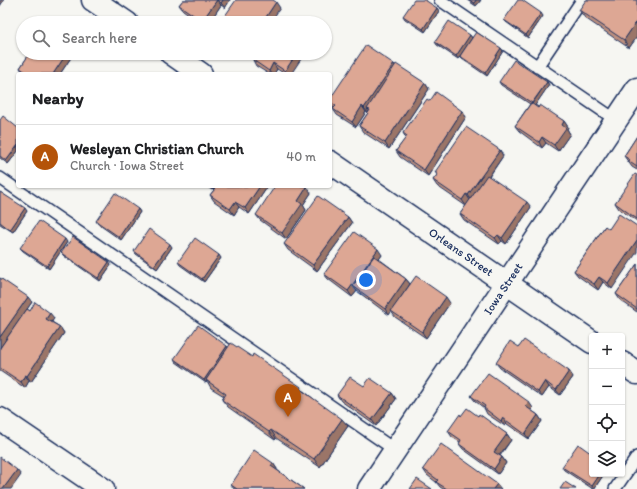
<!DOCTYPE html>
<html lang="en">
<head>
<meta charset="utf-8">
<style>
	:root { --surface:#fff; --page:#f6f6f6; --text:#202124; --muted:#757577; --line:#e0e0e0; --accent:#b45309 }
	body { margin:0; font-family:Itim,sans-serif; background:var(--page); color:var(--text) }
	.controls { position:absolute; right:12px; bottom:12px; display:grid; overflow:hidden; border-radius:4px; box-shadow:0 1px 3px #0004 }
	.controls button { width:36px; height:36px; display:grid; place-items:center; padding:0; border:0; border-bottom:1px solid var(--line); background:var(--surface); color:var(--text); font:20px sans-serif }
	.you { position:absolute; left:366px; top:280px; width:14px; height:14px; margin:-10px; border:3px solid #fff; border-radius:50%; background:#1a73e8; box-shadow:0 0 0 6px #1a73e833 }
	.badge { display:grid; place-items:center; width:26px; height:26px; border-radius:50%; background:var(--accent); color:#fff; font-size:13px; font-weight:700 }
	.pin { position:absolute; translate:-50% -33px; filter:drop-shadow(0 1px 2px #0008) }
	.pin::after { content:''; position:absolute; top:21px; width:14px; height:12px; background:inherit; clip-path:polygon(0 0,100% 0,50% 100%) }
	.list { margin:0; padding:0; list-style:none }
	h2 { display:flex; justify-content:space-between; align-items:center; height:52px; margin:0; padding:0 16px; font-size:17px }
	h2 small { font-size:13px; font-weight:400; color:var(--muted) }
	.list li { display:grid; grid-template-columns:26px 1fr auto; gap:12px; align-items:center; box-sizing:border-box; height:64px; padding:0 16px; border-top:1px solid var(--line) }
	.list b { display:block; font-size:15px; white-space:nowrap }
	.list p { margin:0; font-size:13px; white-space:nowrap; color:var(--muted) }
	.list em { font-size:13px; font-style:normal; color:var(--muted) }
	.icon { flex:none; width:22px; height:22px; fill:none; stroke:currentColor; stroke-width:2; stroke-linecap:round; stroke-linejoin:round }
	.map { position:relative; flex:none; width:637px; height:489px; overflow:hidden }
	.search { position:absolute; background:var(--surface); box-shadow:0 1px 3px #0004; left:16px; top:16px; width:316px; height:44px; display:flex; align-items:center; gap:10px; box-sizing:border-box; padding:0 14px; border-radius:22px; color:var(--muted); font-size:15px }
	.panel { position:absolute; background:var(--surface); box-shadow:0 1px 3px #0004; left:16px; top:72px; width:316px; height:116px; border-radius:4px }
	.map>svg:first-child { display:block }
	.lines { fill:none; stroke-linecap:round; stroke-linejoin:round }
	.lane-casing { stroke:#1b2f5e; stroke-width:14 }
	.street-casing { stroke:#1b2f5e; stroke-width:25 }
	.lane { stroke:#f6f6f2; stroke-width:11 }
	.street { stroke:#f6f6f2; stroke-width:22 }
	.wall { fill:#be907f; stroke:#1b2f5e }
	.shaded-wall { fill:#9b7568; stroke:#1b2f5e }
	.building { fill:#dda794; stroke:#1b2f5e }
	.labels { text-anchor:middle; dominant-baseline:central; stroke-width:3; stroke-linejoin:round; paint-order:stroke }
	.street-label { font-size:12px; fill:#1b2f5e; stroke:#f6f6f2 }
</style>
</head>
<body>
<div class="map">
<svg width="637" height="489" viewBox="0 0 637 489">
	<rect width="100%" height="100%" fill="#f6f6f2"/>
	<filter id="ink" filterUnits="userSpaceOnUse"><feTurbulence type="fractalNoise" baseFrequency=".025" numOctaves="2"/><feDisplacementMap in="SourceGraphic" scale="8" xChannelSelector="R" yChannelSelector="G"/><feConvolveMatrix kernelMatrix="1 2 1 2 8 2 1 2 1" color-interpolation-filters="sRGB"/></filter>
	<g filter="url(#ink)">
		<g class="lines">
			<g class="lane-casing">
				<path id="lane" d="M440 0 616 120
					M537 67 582 0
					M0 178 395 450
					M615 489 637 457"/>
			</g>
			<g class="street-casing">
				<g id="street">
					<path d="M93 0 127 23"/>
					<path d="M171 53 201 74"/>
					<path id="s1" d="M330 162 592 342"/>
					<path d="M622 363 637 373"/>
					<path d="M0 419 103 489"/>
					<path id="s2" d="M369 489 637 89"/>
				</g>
			</g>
			<use href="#lane" class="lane"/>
			<use href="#street" class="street"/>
		</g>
		<path class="wall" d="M183 0H230L225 8 221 5 209 23H201L183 10 179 5Z
			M467 0H481L476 6Z
			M637 0V37L629 48 585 18 579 10Z
			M437 8 439 11 425 32 405 19 403 16Z
			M543 16 528 38 506 22 504 20Z
			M472 37 503 51 487 76 462 59 460 57 458 59 437 45 435 42Z
			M30 53H74L60 74H24L20 68Z
			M257 53 291 74H285L277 69 274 74H269L256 66 253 60Z
			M394 64 395 66 425 83 429 89 389 149 363 132 359 126 368 113 366 112 356 127 337 115 333 109 334 108 332 107 330 103V99Z
			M499 82H547L549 85 535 105 564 121 568 127 567 129 570 134 558 151 546 143 542 148 519 131 515 126 530 104 501 85Z
			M430 101 462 111 466 117 428 176 400 157 396 151 406 138 403 133Z
			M0 120 18 128V151L8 164 0 158Z
			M637 136V170L632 167 624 156Z
			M500 150 503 156 489 177 531 207 506 244 502 241 499 244 464 220 460 214 470 200 466 206 437 186 433 180 437 175 435 172Z
			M637 175V221L619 209 615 203Z
			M206 186H268L249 214 239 207 234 215 214 201 210 195 214 190 213 189 212 190Z
			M307 187 311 193 303 205 306 210 286 239 260 220 256 215Z
			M0 192 27 211 13 232 0 224Z
			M138 209 140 212 121 240 98 224 96 221Z
			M348 217 352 223 317 271 288 250 284 244Z
			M605 226 612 289 603 282 598 290 578 276 574 271Z
			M67 242 49 269 23 251 20 248Z
			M172 247 157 269 136 254 134 251Z
			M61 253 111 265 100 281 64 256Z
			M382 255 379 259 406 279 410 284 450 303 426 338 395 317 391 311 389 315 357 291 352 297 328 279 324 274Z
			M221 258 204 282 180 265 178 262Z
			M637 264V312L620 300 616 294Z
			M0 278 32 302 27 309 30 311 54 318 52 322 60 327 64 333 31 382 29 381 25 388 0 371Z
			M228 347 305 392 348 426 320 467 276 438 275 440 228 407 222 400 224 396 211 388 207 381 206 383 176 362 174 359Z
			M519 347 569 371 573 377 560 395 549 387 542 397 500 368 496 363Z
			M364 386 392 393 396 399 376 426 341 401 337 395Z
			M471 396 533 408 531 410 538 415 542 421 529 439 507 424 505 426 487 414 484 408 475 401Z
			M461 416H478L507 434 511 440 500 456 502 457 506 463 498 474 463 449 459 444 460 442 452 437 448 431Z
			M273 463 277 469V470L304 489H234L231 485Z
			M562 467 604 474 594 489H593L564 470Z
			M423 469 501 489H443L440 487 436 482 427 475Z"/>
		<path class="shaded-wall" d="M0 0H4L0 6Z
			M217 0 221 5 209 23H204L202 21Z
			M223 0H230L225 8 221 3Z
			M476 0H481L476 6 474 3Z
			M276 2 280 8 270 23H262Z
			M437 8 439 11 425 32 423 29Z
			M541 13 543 16 528 38 526 35Z
			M637 21V37L629 48 624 40Z
			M470 35 472 38 458 59 456 56Z
			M501 48 503 51 487 76 485 73Z
			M67 53H74L60 74H53Z
			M297 53H305L291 74H287L285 71Z
			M273 63 277 69 274 74H271L269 71Z
			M394 64 398 70 367 109 369 112 368 113 364 108Z
			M547 82 549 85 534 107 532 104Z
			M425 83 429 89 389 149 385 143Z
			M362 106 366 112 356 127 352 122Z
			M462 111 466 117 428 176 424 170Z
			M564 121 568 127 567 129 570 134 558 151 554 145 562 125Z
			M542 137 546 143 542 148 539 142Z
			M18 145V151L8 164 6 161Z
			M500 150 503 156 472 201 468 195Z
			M209 186H215L212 187 213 189 212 190Z
			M260 186H268L249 214 245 208Z
			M307 187 311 193 303 205 306 210 286 239 282 233 298 201Z
			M466 194 470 200 466 206 462 200Z
			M235 202 239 207 234 215 230 209Z
			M527 202 531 207 506 244 502 238Z
			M25 208 27 211 13 232 10 230Z
			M138 209 140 212 121 240 119 237Z
			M348 217 352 223 317 271 313 265Z
			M498 235 502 241 499 244 495 238Z
			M65 239 67 242 49 269 47 266Z
			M637 240V252L612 289 608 283Z
			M170 244 172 247 157 269 154 266Z
			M378 249 382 255 358 289 353 286 357 291 352 297 348 291Z
			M219 255 221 258 204 282 202 279Z
			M109 262 111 265 100 281 98 278Z
			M599 277 603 282 598 290 594 284Z
			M406 279 410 284 389 315 385 309Z
			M28 297 32 302 0 348V337Z
			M446 297 450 303 426 338 422 332Z
			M50 313 54 318 50 324 46 319Z
			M60 327 64 333 31 382 27 376Z
			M227 346 229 349 206 380 207 381 206 383 204 380Z
			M569 371 573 377 560 395 556 390Z
			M25 375 29 381 25 388 21 382Z
			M545 381 549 387 542 397 538 392Z
			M392 393 396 399 376 426 372 420Z
			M529 402 533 408 529 412 525 406Z
			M538 415 542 421 529 439 525 434Z
			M503 418 507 424 505 426 501 421Z
			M342 419 348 426 320 467 314 459Z
			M271 430 276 438 275 440 269 432Z
			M507 434 511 440 498 457 494 452Z
			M502 457 506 463 498 474 494 469Z
			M273 463 277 469 275 472 271 466Z
			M17 470 21 475 11 489H3Z
			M600 474H604L594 489 592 486Z
			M497 484 501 489H493Z"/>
		<path class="building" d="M183 0H217L202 21 179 5Z
			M217 0H223L221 3Z
			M236 0H273L276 2 262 23H220Z
			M414 0H425L437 8 423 29 403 16Z
			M469 0H476L474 3Z
			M518 0H522L541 13 526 35 504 20Z
			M586 0H637V21L624 40 579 10Z
			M449 21 470 35 456 56 435 42Z
			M476 32 501 48 485 73 460 56Z
			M366 45 394 64 364 108 362 106 352 122 333 109 336 106 330 102V99Z
			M30 53H67L53 74H25L26 72 20 68Z
			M257 53H297L285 71 273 63 269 71 253 60Z
			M514 60 547 82 532 103 499 82Z
			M396 64 425 83 385 143 359 126 370 110 367 109Z
			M436 92 462 111 424 170 396 151 407 136 403 133 427 99 430 101Z
			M531 103 538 108 540 105 564 121 562 125 566 128 554 145 542 137 539 142 515 126Z
			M3 116 18 128V145L6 161 0 156V120Z
			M466 127 500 150 468 195 466 194 462 200 433 180 438 174 435 172Z
			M637 136V167L628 161 630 160 624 156Z
			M635 174 637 175V219L615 203Z
			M487 175 527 202 502 238 498 235 495 238 460 214Z
			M213 186H260L245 208 235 202 230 209 210 195 215 189 212 187Z
			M275 186H305L307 187 298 201 302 204 282 233 256 215Z
			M0 192 25 208 10 230 0 222Z
			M115 193 138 209 119 237 96 221Z
			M318 196 348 217 313 265 284 244Z
			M619 214 637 226V240L608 283 599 277 594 284 574 271 605 226 609 229Z
			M39 221 65 239 47 266 20 248Z
			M149 229 170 244 154 266 134 251Z
			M354 232 378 249 348 291 324 274Z
			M73 237 109 262 98 278 61 253Z
			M195 238 219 255 202 279 178 262Z
			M374 256 406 279 385 309 353 286Z
			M637 264V309L616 294Z
			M416 276 446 297 422 332 391 311Z
			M0 278 28 297 0 337Z
			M35 302 50 313 46 319 60 327 27 376 25 375 21 382 0 368V348L27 309 30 311Z
			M198 325 227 346 204 380 174 359Z
			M524 340 569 371 556 390 545 381 538 392 496 363 510 341 519 347Z
			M231 343 252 357 253 354 301 387 300 389 342 419 314 459 271 430 269 432 222 400 226 394 206 380Z
			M488 373 529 402 525 406 538 415 525 434 503 418 501 421 484 408 485 406 471 396Z
			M350 377 364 386 370 378 392 393 372 420 337 395Z
			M467 408 478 416 479 414 507 434 494 452 502 457 494 469 459 444 461 440 448 431 460 414 461 416Z
			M441 444 497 484 493 489H447L436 482 438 480 423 469Z
			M578 444 592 454V474H600L592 486 562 467Z
			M254 450 273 463 271 466 304 489H237L231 485Z
			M0 457 17 470 3 489H0Z
			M417 479 432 489H410Z
			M565 482 576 489H560Z"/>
	</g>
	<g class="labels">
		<g class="street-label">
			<text stroke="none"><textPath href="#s1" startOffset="159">Orleans Street</textPath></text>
			<text stroke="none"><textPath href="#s2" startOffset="241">Iowa Street</textPath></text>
		</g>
	</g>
</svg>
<div class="controls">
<button>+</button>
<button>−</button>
<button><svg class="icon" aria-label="locate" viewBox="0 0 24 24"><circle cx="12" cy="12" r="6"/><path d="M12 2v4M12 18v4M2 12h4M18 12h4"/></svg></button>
<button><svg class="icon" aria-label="layers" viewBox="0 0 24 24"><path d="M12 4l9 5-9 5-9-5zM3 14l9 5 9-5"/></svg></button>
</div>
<div class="you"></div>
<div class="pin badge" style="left:288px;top:417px">A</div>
<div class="search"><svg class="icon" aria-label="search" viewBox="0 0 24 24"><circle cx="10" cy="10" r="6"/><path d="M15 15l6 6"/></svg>Search here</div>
<section class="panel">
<h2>Nearby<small></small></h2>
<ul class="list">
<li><span class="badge">A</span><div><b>Wesleyan Christian Church</b><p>Church · Iowa Street</p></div><em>40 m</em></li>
</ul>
</section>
</div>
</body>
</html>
